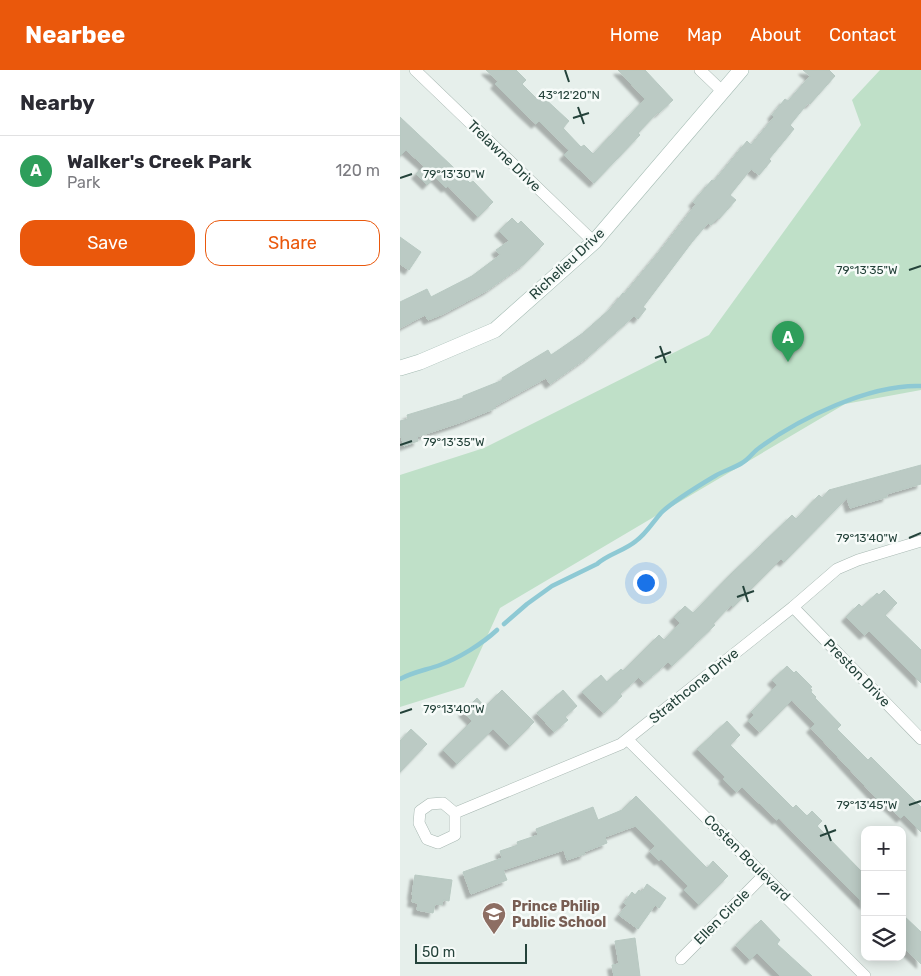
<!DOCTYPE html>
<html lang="en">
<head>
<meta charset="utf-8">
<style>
	:root { --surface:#fff; --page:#f7f7f7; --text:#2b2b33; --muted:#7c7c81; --line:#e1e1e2; --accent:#ea580c }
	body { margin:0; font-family:Rubik,sans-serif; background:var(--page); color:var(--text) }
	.controls { position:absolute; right:15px; bottom:15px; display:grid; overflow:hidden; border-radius:10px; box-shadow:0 2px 12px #0003 }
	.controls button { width:45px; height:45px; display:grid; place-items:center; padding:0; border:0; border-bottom:1px solid var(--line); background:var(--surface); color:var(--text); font:25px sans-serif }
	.scale { position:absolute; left:15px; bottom:12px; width:112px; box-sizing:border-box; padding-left:5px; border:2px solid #24423a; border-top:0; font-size:14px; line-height:18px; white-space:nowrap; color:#24423a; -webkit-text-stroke:4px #f7fbf9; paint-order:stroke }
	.you { position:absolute; left:245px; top:512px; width:18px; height:18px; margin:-12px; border:4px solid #fff; border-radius:50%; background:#1a73e8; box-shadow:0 0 0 8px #1a73e833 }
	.badge { display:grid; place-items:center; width:32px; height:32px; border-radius:50%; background:var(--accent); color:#fff; font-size:16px; font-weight:700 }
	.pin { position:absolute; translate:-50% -41px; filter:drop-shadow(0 1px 2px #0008) }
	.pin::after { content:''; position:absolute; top:26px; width:18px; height:15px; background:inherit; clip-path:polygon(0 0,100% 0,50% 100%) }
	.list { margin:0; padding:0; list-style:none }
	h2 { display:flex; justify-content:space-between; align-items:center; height:65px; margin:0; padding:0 20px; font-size:21px }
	h2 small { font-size:16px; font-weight:400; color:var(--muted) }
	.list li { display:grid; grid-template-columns:32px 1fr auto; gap:15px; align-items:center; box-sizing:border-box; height:70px; padding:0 20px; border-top:1px solid var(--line) }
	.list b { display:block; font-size:19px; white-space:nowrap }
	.list p { margin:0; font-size:16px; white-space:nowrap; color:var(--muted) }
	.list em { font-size:16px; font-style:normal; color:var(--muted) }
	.actions { display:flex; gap:10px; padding:15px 20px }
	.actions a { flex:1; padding:11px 0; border:1px solid var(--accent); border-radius:15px; text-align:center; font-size:18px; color:var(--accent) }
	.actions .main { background:var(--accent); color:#fff }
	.icon { flex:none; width:28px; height:28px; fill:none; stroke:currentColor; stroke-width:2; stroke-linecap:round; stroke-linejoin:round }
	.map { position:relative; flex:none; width:521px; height:906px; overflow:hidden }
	header { display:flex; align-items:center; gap:30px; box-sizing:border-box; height:70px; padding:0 25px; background:var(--accent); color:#fff }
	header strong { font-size:24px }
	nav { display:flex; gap:28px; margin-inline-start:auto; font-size:18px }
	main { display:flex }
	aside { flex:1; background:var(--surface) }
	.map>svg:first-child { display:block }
	.green { fill:#bfe0c8 }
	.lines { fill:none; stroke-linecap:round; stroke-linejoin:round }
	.stream { stroke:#8ec9d4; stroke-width:4.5 }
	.building { fill:#bbcac4; stroke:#b8c9c2; filter:url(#shadow) }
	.street-casing { stroke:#a8b8b2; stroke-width:12 }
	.secondary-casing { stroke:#a4bbb3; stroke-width:16 }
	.street { stroke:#fff; stroke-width:11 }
	.secondary { stroke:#fff; stroke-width:15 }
	.ticks { fill:none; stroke:#24423a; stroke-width:2 }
	.labels { text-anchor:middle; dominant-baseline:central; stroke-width:5; stroke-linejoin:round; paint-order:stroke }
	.street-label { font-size:14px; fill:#24423a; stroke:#f7fbf9 }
	.education-label { font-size:14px; font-weight:bold; fill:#785e54; stroke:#f7fbf9; text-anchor:start }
	.ticks-label { font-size:12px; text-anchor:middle; fill:#24423a; stroke:#f7fbf9; stroke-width:5; stroke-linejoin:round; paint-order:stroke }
</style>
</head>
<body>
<header>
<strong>Nearbee</strong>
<nav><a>Home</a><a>Map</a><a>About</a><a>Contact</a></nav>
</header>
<main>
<aside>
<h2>Nearby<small></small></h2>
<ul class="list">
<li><span class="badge" style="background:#2e9e5b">A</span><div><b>Walker's Creek Park</b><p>Park</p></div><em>120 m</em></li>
</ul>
<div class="actions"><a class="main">Save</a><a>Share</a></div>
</aside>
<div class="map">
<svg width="521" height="906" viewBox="0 0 521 906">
	<defs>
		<filter id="shadow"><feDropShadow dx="-4.5" dy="4.5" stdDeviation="1" flood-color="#0004"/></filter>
	</defs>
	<rect width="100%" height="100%" fill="#e6efeb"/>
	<path class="green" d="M480 0H521V320L445 334 100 538 64 617 0 637V405L84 378 309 265 461 55 452 30Z"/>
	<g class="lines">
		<path class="stream" d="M104 554 127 534 152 516 197 494C208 484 224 481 236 471 246 464 253 452 261 443 273 431 300 415 315 406 323 401 334 398 342 393 349 389 353 382 359 378 400 348 470 314 521 316
			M0 609C13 602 26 600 40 595 59 588 82 574 97 560"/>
	</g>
	<path class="building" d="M86 0H116L126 10 122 14 138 30 142 26 169 51 163 58 181 77 184 75 193 84 245 29 218 0H245L273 30 259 43 258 42 238 63 240 65 194 113 164 85 169 80 139 51 136 54 119 38 95 14 98 11Z
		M403 0H429L435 6 410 34 408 33 390 55 394 59 369 89 371 91 359 105 351 99 330 125 336 130 319 149 318 148 311 155 308 153 292 172 243 237 246 239 238 249 234 246 188 287 150 314 146 308 95 336 96 338 59 353 17 367 18 371 4 376 0 364V351L8 349 7 345 63 328V326L103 310 102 308 148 280 151 285 160 279 183 263 210 239 223 223 224 224 263 177 296 134 293 132 312 110 314 111 347 71 351 75 374 47 372 45 385 29 388 31 410 6Z
		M0 47 70 113 73 111 93 132 78 147 48 116 46 118 35 107 27 115 16 104 24 96 6 80 0 86Z
		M112 148 118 154 121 151 144 174 124 194 88 220 43 244 28 250 25 245 0 258V232L27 219 31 227 72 206 100 185 96 180 109 171 99 161Z
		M0 167 21 182 9 200 0 194Z
		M521 395V414L487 424V427L450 438 447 428 384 492 381 489 333 537 331 535 313 554 315 555 272 596 268 592 244 613 239 607 220 624 222 626 204 643 182 622 201 605 207 612 221 599 223 601 259 565 264 570 280 553 274 547 285 536 293 543 331 504 392 445 396 449 419 425 422 428 429 420Z
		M484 520 497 533 485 545 521 580V613L469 561 464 565 446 547 459 534 462 537 477 523 479 525Z
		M387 596 394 603 396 601 412 617 410 618 412 620 411 622 416 627 415 628 441 655 437 659 468 690 471 687 521 737V762L504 745 501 748 480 728 478 730 411 658 415 654 392 630 360 662 348 651 354 645 351 642 377 615 372 610Z
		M102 620 134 652 110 676 93 659 57 694 43 680 72 651 63 642 77 628 85 637Z
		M163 620 177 636 165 647 168 650 154 662 137 643Z
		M327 651 340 665 330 675 393 738 396 735 407 746 412 741 422 751 417 756 465 805V835L379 748 377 750 342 717 336 722 323 709 325 707 297 679Z
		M11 659 27 674 0 702V671Z
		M236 726 307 798 313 791 328 806 299 835 284 820 288 816 261 789 259 791 250 782 255 776 235 756 205 767 207 773 184 782 185 784 167 790 164 780 103 800 107 810 71 824 63 802 102 788 100 781 118 775 117 772 138 765 136 759 193 737 198 750 222 740Z
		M15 805 52 810 49 831 43 830 42 835 35 834 33 843 17 840 18 833 12 832 13 826 12 825Z
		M247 814 266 828 259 838 255 835 238 859 219 845 227 835 224 833 232 822 235 825 239 820 242 822Z
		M502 844 521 862V894L502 876Z
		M361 850 380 870 377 874 412 906H380L357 883 350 890 336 875Z
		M235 868 240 906H214L212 895 219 894 215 871Z"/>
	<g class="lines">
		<g class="street-casing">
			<path id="street" d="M15 0 194 172
				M300 0 322 21
				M393 537 521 669
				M228 670 465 906
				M55 743V765L38 773 27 769 19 753 20 741 30 734 43 733 55 743 221 674 393 537 437 499 458 490 521 471
				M281 889 364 805"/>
		</g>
		<g class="secondary-casing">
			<path id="secondary" d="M0 298 20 292 95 260 194 172 341 0"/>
		</g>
		<use href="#street" class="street"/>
		<use href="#secondary" class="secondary"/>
	</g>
	<path class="ticks" d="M165 0 169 12M178 37 184 54M173 48 189 43M0 108 12 104M509 200 521 196M260 276 266 293M255 288 271 282M0 375 12 371M509 468 521 463M343 516 348 532M337 527 354 521M0 643 12 639M509 735 521 731M425 755 431 771M420 766 436 760"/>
	<defs>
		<g id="school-pin" transform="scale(1.25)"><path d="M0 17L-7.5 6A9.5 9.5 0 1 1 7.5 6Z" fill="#8d6e63" stroke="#f7fbf9"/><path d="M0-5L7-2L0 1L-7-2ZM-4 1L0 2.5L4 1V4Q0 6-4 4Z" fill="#fff"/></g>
	</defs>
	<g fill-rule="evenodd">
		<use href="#school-pin" x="94" y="844"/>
	</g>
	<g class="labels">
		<g class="street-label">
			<text transform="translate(104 86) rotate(44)">Trelawne Drive</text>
			<text transform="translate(167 194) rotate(-43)">Richelieu Drive</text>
			<text transform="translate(457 603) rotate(46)">Preston Drive</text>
			<text transform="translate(294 616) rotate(-39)">Strathcona Drive</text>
			<text transform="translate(347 788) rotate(45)">Costen Boulevard</text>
			<text transform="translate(322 847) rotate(-45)">Ellen Circle</text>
		</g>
		<g class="education-label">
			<text x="112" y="836">Prince Philip<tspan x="112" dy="16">Public School</tspan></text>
		</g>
	</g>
	<g class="ticks-label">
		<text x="169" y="29">43°12'20"N</text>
		<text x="54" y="108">79°13'30"W</text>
		<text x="467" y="204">79°13'35"W</text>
		<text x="54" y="376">79°13'35"W</text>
		<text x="467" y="472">79°13'40"W</text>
		<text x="54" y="643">79°13'40"W</text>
		<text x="467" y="739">79°13'45"W</text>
	</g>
</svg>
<div class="controls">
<button>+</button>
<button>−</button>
<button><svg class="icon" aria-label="layers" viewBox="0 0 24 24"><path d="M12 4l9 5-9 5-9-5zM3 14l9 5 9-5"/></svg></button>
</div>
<div class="scale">50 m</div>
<div class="you"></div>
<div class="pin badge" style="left:388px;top:292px;background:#2e9e5b">A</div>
</div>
</main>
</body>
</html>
